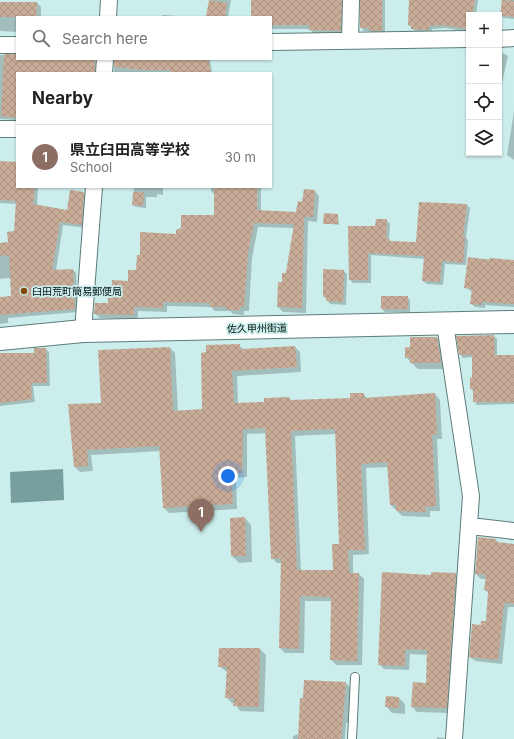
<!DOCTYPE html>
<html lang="en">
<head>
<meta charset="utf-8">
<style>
	:root { --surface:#fff; --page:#f6f6f6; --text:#222; --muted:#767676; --line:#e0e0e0; --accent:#844604 }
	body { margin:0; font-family:Inter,"Noto Sans JP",sans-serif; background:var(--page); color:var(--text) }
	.controls { position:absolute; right:12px; top:12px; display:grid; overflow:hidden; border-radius:0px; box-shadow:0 1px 3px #0004 }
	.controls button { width:36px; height:36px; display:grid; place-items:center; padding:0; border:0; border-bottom:1px solid var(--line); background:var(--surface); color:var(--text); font:20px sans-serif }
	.you { position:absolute; left:228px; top:476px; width:14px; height:14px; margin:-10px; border:3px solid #fff; border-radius:50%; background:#1a73e8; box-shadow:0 0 0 6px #1a73e833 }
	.badge { display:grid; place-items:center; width:26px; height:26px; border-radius:50%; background:var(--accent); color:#fff; font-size:13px; font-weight:700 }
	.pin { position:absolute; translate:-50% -33px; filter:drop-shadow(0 1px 2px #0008) }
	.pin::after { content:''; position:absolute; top:21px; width:14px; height:12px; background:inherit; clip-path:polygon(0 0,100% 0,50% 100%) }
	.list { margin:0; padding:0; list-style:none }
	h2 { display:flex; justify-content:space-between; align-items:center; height:52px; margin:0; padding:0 16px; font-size:17px }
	h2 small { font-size:13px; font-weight:400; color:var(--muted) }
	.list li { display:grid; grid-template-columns:26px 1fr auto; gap:12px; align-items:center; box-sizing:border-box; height:64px; padding:0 16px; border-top:1px solid var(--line) }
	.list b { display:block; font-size:15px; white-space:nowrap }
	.list p { margin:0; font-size:13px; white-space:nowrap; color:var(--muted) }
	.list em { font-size:13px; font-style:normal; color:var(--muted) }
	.icon { flex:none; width:22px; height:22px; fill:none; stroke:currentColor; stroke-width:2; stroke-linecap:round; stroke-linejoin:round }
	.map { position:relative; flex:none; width:514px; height:739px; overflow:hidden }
	.search { position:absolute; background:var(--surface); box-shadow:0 1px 3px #0004; left:16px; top:16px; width:256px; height:44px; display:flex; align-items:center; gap:10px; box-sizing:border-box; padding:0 14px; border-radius:0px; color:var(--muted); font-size:15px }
	.panel { position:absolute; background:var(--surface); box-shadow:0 1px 3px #0004; left:16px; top:72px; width:256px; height:116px; border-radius:0px }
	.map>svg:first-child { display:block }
	.water { fill:#779f9d }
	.shadow { fill:#0003; fill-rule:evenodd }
	.building { fill:url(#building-cross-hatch); fill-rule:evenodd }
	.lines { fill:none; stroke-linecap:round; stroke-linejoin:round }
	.lane-casing { stroke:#5c7c7a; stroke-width:10 }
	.street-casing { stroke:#5c7c7a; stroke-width:18 }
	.secondary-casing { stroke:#5c7c7a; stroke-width:24 }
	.lane { stroke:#fff; stroke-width:8 }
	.street { stroke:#fff; stroke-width:16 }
	.secondary { stroke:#fff; stroke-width:22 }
	.poi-dot { fill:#844604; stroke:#cbeeec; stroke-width:1.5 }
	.labels { text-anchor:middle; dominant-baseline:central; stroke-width:3.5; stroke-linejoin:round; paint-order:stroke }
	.poi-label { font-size:10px; fill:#071413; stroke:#cbeeec; text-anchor:start }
	.street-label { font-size:10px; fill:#071413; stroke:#cbeeec }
</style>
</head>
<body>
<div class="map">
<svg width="514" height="739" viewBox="0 0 514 739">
	<defs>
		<pattern id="building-cross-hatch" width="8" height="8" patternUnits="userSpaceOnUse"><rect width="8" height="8" fill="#c9ac97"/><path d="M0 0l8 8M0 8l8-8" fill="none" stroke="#ab9381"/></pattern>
	</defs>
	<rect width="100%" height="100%" fill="#cbeeec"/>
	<path class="water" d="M63 469 64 500 11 503 10 472Z"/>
	<path class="shadow" d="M210 0H231L228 17H207Z
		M252 0H347L344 34 313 33 310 29H271V17H252Z
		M361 0H385V34H373L370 31H364L361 27Z
		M410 0H478L476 15H469V32L445 28 432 29V33L416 32 409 25Z
		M504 0H514V19L504 18 501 15Z
		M0 3H37L41 7V17H17V32L0 31Z
		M162 15 192 17H162Z
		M499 51 508 56 501 88H499Z
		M0 55H17V59H100L99 73H17V120L0 119Z
		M115 59H210L212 73H114Z
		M514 111V160L507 155Z
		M0 162 17 163V187H38L37 205 68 211 84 193 87 196 85 228 63 225 56 271 73 270 76 273 78 312 8 318V323L0 324V298L12 297 11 278 0 279V244L9 243 15 232 17 204 0 203Z
		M134 187H163V195L157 194V197H146V208L136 207 133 205Z
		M211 187H261V212L297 213 315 191 319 196 317 222 308 221 306 313 283 312 278 307 279 283H283L286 274 294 228 258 227 252 258 249 311H244V315L233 314 230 311H215L211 307 167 306V312L138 311V319L100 318 95 314 109 304 137 271 141 256 176 235 215 216V195L211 191Z
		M467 205 470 208 466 238 468 240 466 265 445 264 443 285 427 284 423 281 425 259 371 255V283H353L350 280 376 227 386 220 390 224 389 240 392 242 417 243Z
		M338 215 339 225 324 223Z
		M469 258 514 261V307L485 305V308L475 307 471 303 472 292 465 287Z
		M344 271 347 274 346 305 330 304 324 296Z
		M407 297 410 300V312H385L382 309Z
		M494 336 497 339V356L514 355V404L477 405 474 401V392L471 389 473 378V357L463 358 460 354Z
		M437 338 443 344 447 369H418L406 357 411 348Z
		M239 345 244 350 295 347 300 352 301 372 237 376 238 404 265 403 289 398 293 401 351 399 363 394 368 399 435 394 440 400 442 439H437L440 511H430V517L402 516 391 505 389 467 366 468 369 554 353 555V574H359L364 579 362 665H336L331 659 332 601H305L304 653H285L280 648 282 563H277L272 558 267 433 247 434V477L236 478 237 509 169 513 164 508 161 451 91 455 93 471 80 472 75 467 102 404 170 348 175 353 178 411 203 410ZM336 434 340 545 334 571H301L295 436Z
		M46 349 49 352 50 386H33L35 402 0 406V353L35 354Z
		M245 518 251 525 252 562 239 563 232 556 231 519Z
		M496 540 500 544 514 545V607H508L502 664 475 661 470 657 482 626 487 622 489 593 485 590 486 579H481L476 574Z
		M456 574 461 579 451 713 417 712 412 707 427 684 428 655 410 654 409 670 384 669 379 664 432 576Z
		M260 649 266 655 264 712 240 711 234 703H232L226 697 227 672 219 666Z
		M346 683 350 687 348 723H346L345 739H293V736L299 734 304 699Z
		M399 698 405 704V714L392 713 386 706Z
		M437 737 444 738 446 739H437Z"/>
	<path class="building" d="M209 0 227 3 225 17H206Z
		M251 0H342L341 31 309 30V25H271V17H251Z
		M360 0H382V31H369V28H360Z
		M409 0H475L472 15H469V29L441 25 429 26V30L411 29V26L408 25Z
		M502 0 514 1V17L500 15Z
		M0 2H37L36 17H0Z
		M4 54H17V59H95V73H17V118L1 116Z
		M114 59H208L211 73H170V70H144L114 67Z
		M0 161 17 162V187H35L33 204 67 210 70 190 84 192 82 225 60 222 52 270 73 269 75 309 0 315V297L11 296 9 255 0 256V243L8 242 7 232 14 231 16 201 0 200Z
		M214 187H257V210L296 212 298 201 302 202 304 189 315 190 313 217H304L302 308 277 307 278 282H282V273H286L294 224 254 223 248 253 244 307H240V310H227V307H210V303L163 302V308L134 307V315L94 314 95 303H108V298H111L112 280 128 281V270H136L137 255H140V232L176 234V230L181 228V215H214Z
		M133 192H144L143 206 132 205Z
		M419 202 467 204 463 236H465L463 263 442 261 440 282 422 281 424 256 368 253V280H349L348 226H375L376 219H387L386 239H390V241L416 242Z
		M324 213 338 214V224H323Z
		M468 257 489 260 490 258 514 260V304L482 302 481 305 470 304 472 289 464 288Z
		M323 269 344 270 343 302 326 301V297H323Z
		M381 296H408V309H381Z
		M494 335 495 355H514V402H473V389H470V378L472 377V355H459L456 336Z
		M410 337H437L441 363H410V358H405V347H410Z
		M240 344V349L295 346 297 367 232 371 234 403 264 402V398L289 397 290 400 350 398V393H364V398L435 393 437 434 432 435 436 506 425 507 426 512 396 511V505H390L387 462 361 464 365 550H348L349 573H359L357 661 330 660 331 597 300 596 299 649 279 648 281 558 271 559 265 428 243 429 242 473H231L233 504 163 508 159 446 87 450 88 466 74 467 68 404 101 403 98 350 170 347 173 411 202 409 201 353 206 352V345ZM335 429 339 544H332L333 570H297L291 431Z
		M34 348H46L47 383H31L32 399 0 403V353H34Z
		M245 517 246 556H231L230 518Z
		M478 537 496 539V542L514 544V604L504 603 498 660 469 657 472 624 481 625V621H486L488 591 484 590 486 575 475 574Z
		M382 572 431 575V572L456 573 447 708 411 707 413 682 426 683 427 650 405 649V666L378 665Z
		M219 648H260L259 707 233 706 234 698H225L227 667H218Z
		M304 680 346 682 341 739H298L300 698H303Z
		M386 696 399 697V708L385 707Z"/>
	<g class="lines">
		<g class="lane-casing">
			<path id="lane" d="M352 739 355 677"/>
		</g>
		<g class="street-casing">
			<path id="street" d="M108 17 109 0
				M499 39 514 38
				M350 41 351 0
				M271 42 469 39
				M0 45H17
				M104 73 105 59
				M0 129H17
				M445 324 471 496 454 739
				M83 331 94 187
				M470 526 514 531"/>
		</g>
		<g class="secondary-casing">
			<path id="secondary" d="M0 339 83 331 514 322"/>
		</g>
		<use href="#lane" class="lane"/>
		<use href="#street" class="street"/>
		<use href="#secondary" class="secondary"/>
	</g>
	<circle class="poi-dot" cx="24" cy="291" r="4"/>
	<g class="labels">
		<g class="poi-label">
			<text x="32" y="291">臼田荒町簡易郵便局</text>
		</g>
		<g class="street-label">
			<text transform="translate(257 328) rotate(-1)">佐久甲州街道</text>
		</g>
	</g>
</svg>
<div class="controls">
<button>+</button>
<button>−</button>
<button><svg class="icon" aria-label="locate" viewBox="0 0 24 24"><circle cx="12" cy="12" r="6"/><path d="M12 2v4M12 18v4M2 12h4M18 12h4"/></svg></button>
<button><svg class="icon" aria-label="layers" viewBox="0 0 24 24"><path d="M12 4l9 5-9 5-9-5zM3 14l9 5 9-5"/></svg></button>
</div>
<div class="you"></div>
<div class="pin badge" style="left:201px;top:532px;background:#8d6e63">1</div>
<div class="search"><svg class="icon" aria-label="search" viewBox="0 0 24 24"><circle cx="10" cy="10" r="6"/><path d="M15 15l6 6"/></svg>Search here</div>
<section class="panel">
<h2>Nearby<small></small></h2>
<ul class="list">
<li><span class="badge" style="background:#8d6e63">1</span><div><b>県立臼田高等学校</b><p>School</p></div><em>30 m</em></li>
</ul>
</section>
</div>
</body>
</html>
